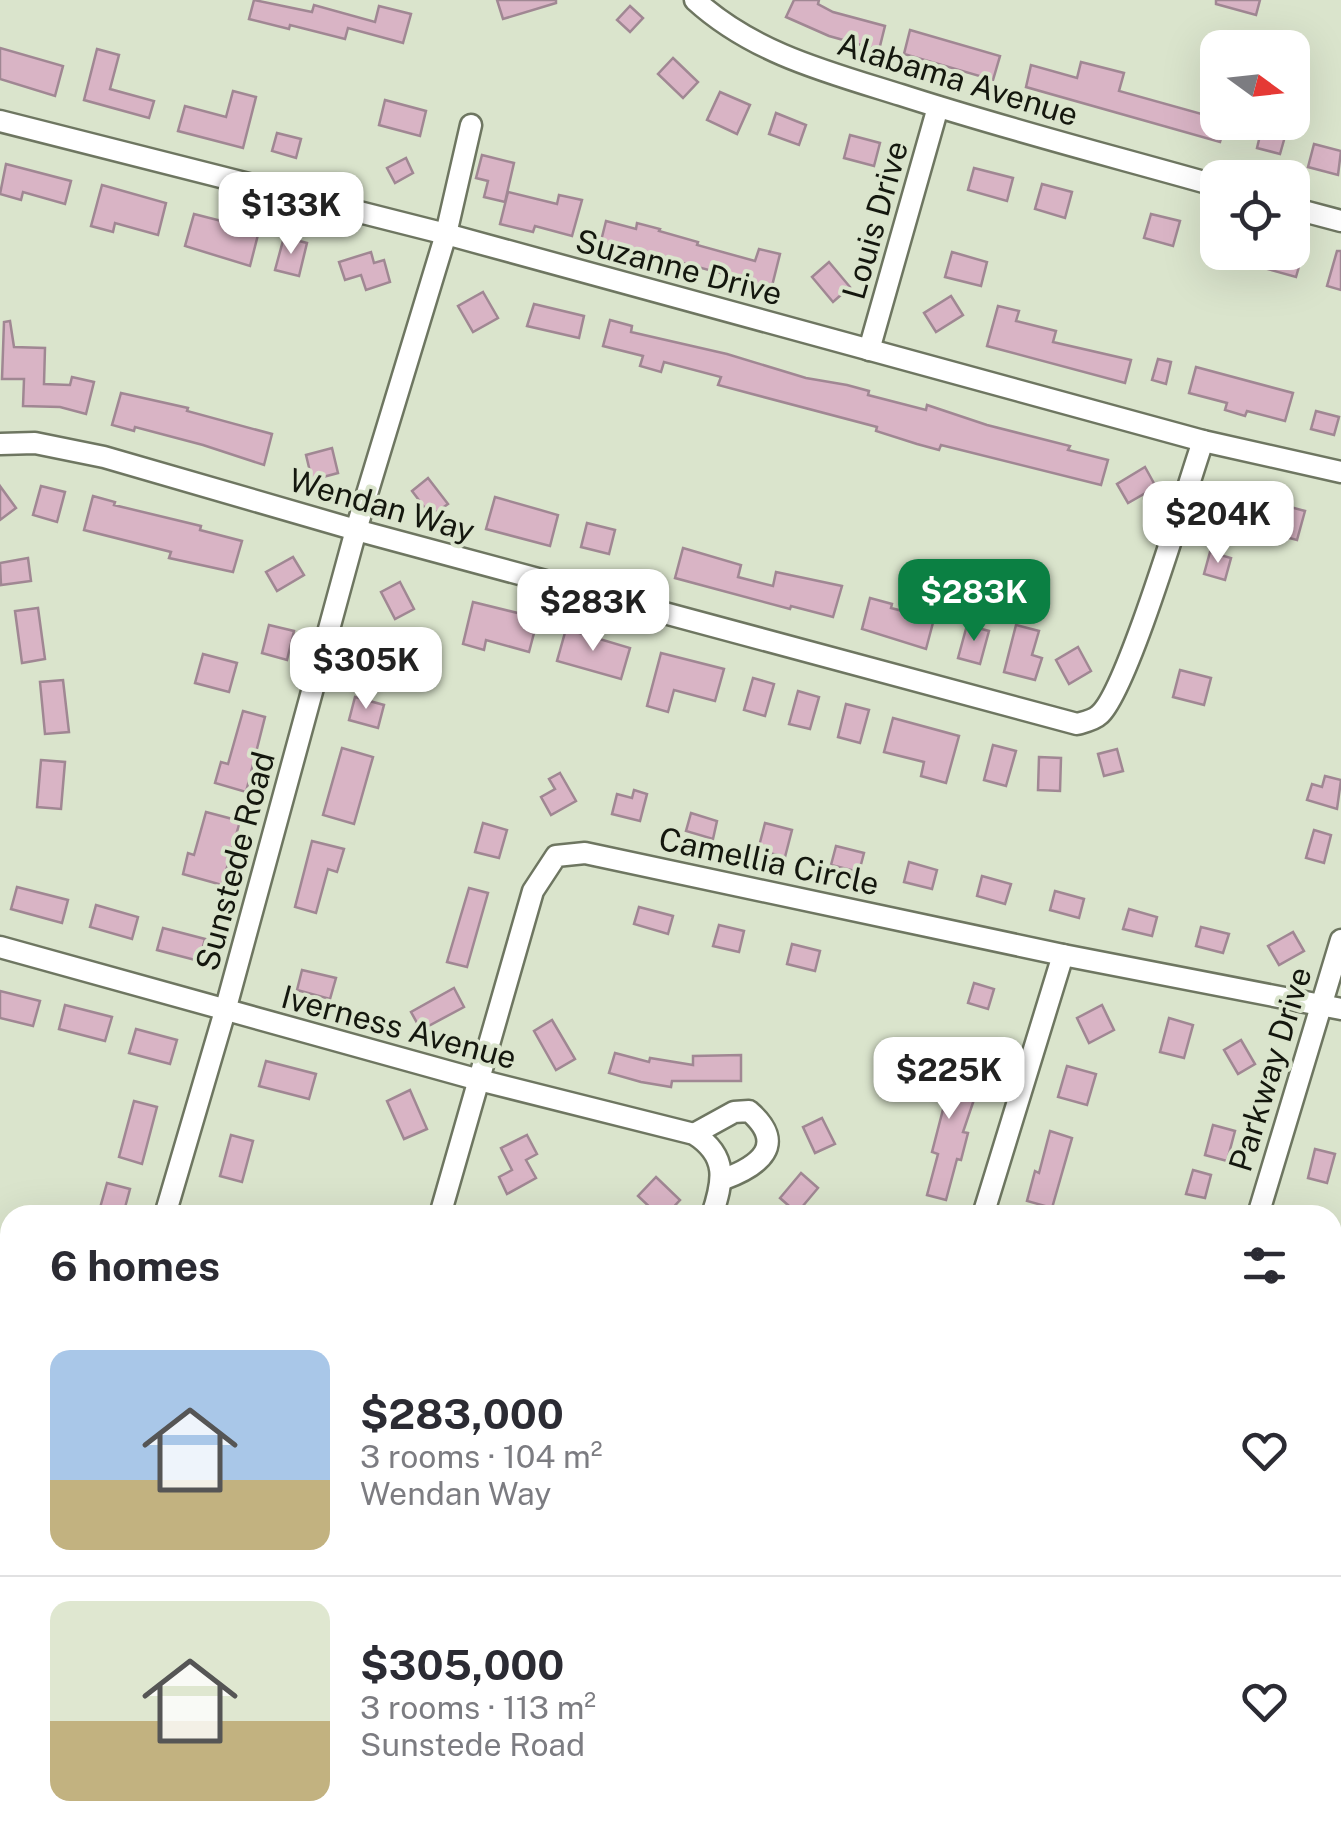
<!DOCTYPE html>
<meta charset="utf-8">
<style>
body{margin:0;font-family:"Public Sans",sans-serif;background:#f2f2f3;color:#2b2b33;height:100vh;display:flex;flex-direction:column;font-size:38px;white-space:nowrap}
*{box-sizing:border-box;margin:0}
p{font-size:32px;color:#7c7c81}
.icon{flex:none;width:55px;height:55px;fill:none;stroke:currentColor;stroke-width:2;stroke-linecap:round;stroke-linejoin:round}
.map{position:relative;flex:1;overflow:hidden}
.panel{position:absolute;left:0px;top:1205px;width:1342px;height:640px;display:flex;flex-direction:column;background:#fff;border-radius:30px 30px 0 0;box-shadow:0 10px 40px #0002}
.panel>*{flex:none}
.needle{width:65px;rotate:105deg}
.buttons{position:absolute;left:1200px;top:30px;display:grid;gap:20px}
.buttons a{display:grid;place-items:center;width:110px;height:110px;border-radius:20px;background:#fff;box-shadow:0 10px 40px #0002;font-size:50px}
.price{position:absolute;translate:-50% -85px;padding:0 22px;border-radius:20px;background:#fff;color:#222;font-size:32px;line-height:65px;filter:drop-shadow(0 2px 5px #0008)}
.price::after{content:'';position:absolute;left:50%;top:60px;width:30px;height:22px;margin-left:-15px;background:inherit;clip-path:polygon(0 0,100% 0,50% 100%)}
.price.on{background:#0b8043;color:#fff}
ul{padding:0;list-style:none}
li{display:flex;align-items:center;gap:30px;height:250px;padding:0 50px}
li+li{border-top:2px solid #e1e1e2}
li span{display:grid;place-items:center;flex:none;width:280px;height:200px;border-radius:20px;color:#555}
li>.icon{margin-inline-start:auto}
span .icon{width:120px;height:120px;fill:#fffc;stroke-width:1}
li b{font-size:42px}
h2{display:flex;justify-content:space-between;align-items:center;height:120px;padding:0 50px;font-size:42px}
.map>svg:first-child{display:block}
.building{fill:#d9b4c5;stroke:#a08793;stroke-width:2.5}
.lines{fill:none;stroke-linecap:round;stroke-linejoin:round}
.minor-casing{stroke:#6e7661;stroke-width:25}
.minor{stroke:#fff;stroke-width:20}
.labels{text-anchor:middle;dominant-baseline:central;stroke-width:8;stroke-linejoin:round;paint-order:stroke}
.street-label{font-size:32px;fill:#14170e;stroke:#dae4cc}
</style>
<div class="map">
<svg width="1341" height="1845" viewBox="0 0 1341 1845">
<rect width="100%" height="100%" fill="#dae4cc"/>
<g class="building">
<polygon points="254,0 312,12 314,5 375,22 379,6 411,14 403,43 348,28 345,39 290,25 289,29 249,19"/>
<polygon points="497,0 556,0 556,3 503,19"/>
<polygon points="794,0 819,0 818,4 833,12 885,26 879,50 829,36 786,17"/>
<polygon points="1216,0 1260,0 1256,15 1216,4"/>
<polygon points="630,6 643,18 630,32 617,20"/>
<polygon points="910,30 1000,56 993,80 904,54"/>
<polygon points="0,48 63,66 55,96 0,79"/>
<polygon points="97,49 119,55 110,89 154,101 149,118 84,100"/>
<polygon points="673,58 698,82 683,98 658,74"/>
<polygon points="1081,62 1124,73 1119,91 1205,115 1213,84 1218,85 1218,122 1226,122 1220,142 1026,87 1031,65 1077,78"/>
<polygon points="233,91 256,97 243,148 178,131 185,106 226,117"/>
<polygon points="720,92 750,105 737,134 707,120"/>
<polygon points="385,100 426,111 420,136 379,125"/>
<polygon points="776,113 806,125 799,145 769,134"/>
<polygon points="1262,127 1286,133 1280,154 1257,148"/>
<polygon points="277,133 301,139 296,158 272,151"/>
<polygon points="850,135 880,143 874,166 844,158"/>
<polygon points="1314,144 1341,151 1338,175 1308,167"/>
<polygon points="482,155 514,163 505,202 484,197 488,181 476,178"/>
<polygon points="406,158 413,173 395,183 387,168"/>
<polygon points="6,164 71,181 65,204 23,192 21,200 0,194"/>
<polygon points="974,168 1013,178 1007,201 968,190"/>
<polygon points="1042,184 1072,192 1065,218 1035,209"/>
<polygon points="102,185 166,203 158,235 115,223 113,232 91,226"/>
<polygon points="508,192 557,204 559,195 582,200 572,236 535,226 533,232 500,224"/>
<polygon points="194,214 237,225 238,221 260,227 250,266 185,246"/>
<polygon points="1151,214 1180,221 1173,246 1144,238"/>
<polygon points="606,221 636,229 637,223 660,229 659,231 698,242 697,245 755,261 759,249 780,254 771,290 749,284 750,281 601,241"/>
<polygon points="284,237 307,243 299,276 275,270"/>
<polygon points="1337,251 1341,251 1341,290 1327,286"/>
<polygon points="371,252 374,263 384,260 390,282 366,290 361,275 345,280 339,262"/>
<polygon points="952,252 987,262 981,286 945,277"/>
<polygon points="1226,252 1289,252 1302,256 1296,277 1225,257"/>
<polygon points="829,262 850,287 833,302 812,277"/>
<polygon points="483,292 498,318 473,332 458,306"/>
<polygon points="951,296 963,315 936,332 924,313"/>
<polygon points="534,304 584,316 579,338 527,326"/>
<polygon points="998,306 1019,311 1016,321 1056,331 1053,342 1131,360 1125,383 987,346"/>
<polygon points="610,320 632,326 631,332 727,354 806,378 847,385 869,391 868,395 926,410 927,405 987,425 1070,446 1068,450 1108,460 1101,485 941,445 939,450 917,444 876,431 877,427 718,385 721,377 664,362 661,372 640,366 643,356 603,346"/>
<polygon points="10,321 14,347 45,348 44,384 70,385 72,377 94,382 86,414 60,407 23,406 24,379 2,379 4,322"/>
<polygon points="1158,359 1171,362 1166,384 1152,380"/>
<polygon points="1196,367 1293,393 1285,421 1247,411 1245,416 1225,410 1227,403 1189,393"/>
<polygon points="121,393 188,408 187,411 272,434 264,465 203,445 135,427 134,431 112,425"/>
<polygon points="1316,411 1339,417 1334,435 1311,429"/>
<polygon points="332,448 338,473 312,480 306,455"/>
<polygon points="1145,467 1156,487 1128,503 1117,484"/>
<polygon points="428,478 448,504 431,516 412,491"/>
<polygon points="0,486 16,508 0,520"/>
<polygon points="41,486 65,492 57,522 33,515"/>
<polygon points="1239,492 1271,504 1272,502 1305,511 1297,540 1258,530 1254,539 1225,527"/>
<polygon points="93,496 115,502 114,505 201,526 200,530 242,541 233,572 169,558 171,552 84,530"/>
<polygon points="495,497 558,515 550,546 486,529"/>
<polygon points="587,523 615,530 609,554 581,547"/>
<polygon points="683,548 741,565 738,577 773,586 776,572 842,586 833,617 791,606 790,609 675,578"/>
<polygon points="1210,552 1231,558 1225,580 1204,574"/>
<polygon points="293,557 304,575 277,591 266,572"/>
<polygon points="28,558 31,581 1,585 0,563"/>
<polygon points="400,582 414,609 395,619 381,592"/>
<polygon points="870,598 892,604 891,608 934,619 926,649 862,629"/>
<polygon points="473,602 538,618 529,652 486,640 484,650 463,644"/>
<polygon points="38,608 45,659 22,663 15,611"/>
<polygon points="269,625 294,631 287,660 262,653"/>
<polygon points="967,625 989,631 980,664 958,658"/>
<polygon points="1016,625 1039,631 1032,655 1042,658 1035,680 1004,672"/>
<polygon points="566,629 630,648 621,679 557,661"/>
<polygon points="1078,647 1091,671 1069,684 1056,660"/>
<polygon points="366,649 396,657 390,681 360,673"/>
<polygon points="661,653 724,669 715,701 674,690 668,712 647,706"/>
<polygon points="203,654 237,663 229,692 195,683"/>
<polygon points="1180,670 1211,678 1204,705 1173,697"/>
<polygon points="753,678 774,684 765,716 744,710"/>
<polygon points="63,680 69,732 45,734 40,682"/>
<polygon points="798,691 819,697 810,729 789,724"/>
<polygon points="355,697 384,705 378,728 349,720"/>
<polygon points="846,704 869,710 860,743 838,737"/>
<polygon points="243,711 265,717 246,792 215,783 221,762 228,764"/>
<polygon points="893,718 959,736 946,783 921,776 924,762 884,752"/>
<polygon points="993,745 1016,751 1006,786 984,780"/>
<polygon points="342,748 373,757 354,824 323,815"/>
<polygon points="1117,749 1123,771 1104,776 1098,754"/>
<polygon points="1039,757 1061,758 1060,791 1038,790"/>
<polygon points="41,760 65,762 61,809 37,807"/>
<polygon points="560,773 576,801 551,815 541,797 555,789 549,779"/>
<polygon points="1325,776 1341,780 1337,809 1307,800 1312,784 1322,787"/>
<polygon points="634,790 647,794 640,821 612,814 617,794 632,798"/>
<polygon points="206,812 240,821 222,885 183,874 188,853 194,855"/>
<polygon points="691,813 717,821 713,839 686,831"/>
<polygon points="483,823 507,830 499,858 475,852"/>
<polygon points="765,823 792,830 785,857 758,850"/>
<polygon points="1314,830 1331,835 1324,863 1306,858"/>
<polygon points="312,841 344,849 337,872 328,869 316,913 295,907"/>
<polygon points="836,846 864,853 859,872 831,865"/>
<polygon points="909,862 937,870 932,889 904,882"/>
<polygon points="982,876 1011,884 1005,904 977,896"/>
<polygon points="17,887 68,900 62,923 11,909"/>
<polygon points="469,888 488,893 467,967 447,962"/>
<polygon points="1055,891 1084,899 1079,918 1050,910"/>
<polygon points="96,905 138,917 132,939 90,927"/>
<polygon points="639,907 673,916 668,934 634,924"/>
<polygon points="1129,909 1157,917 1152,936 1123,929"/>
<polygon points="719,925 744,931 739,952 713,946"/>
<polygon points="1201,927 1229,934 1223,953 1196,946"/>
<polygon points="163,928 205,939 199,961 157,950"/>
<polygon points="1293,932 1304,951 1279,965 1268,946"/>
<polygon points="792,944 820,951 815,971 787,964"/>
<polygon points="302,970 336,978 330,999 297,990"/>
<polygon points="974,983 994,989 988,1009 968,1003"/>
<polygon points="454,988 464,1007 421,1030 411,1012"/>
<polygon points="0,991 40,1001 33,1026 0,1018"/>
<polygon points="65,1005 112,1017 105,1041 59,1029"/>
<polygon points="1102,1005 1114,1030 1089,1043 1077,1018"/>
<polygon points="1169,1018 1193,1025 1184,1058 1160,1052"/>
<polygon points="552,1020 575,1059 556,1070 534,1031"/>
<polygon points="136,1029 177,1040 170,1064 129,1053"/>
<polygon points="1241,1040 1255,1064 1238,1074 1224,1050"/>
<polygon points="615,1053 649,1062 650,1058 693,1065 693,1056 741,1055 741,1081 672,1081 671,1087 641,1082 609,1073"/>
<polygon points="266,1061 316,1074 309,1099 259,1086"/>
<polygon points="918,1066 959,1077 961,1070 982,1076 963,1132 968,1133 961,1160 957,1159 946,1200 927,1195 938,1154 932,1152 947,1094 913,1085"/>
<polygon points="1067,1066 1096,1074 1087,1105 1058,1097"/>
<polygon points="410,1090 427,1129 404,1139 387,1101"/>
<polygon points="134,1101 157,1107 142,1164 119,1157"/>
<polygon points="822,1118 835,1144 815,1153 803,1127"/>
<polygon points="1213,1125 1235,1131 1227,1161 1205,1155"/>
<polygon points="1050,1131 1072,1138 1052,1208 1027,1201 1035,1171 1039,1173"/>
<polygon points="231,1135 253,1141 242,1182 220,1176"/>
<polygon points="527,1135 537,1154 526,1160 536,1178 507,1194 499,1177 512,1170 501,1148"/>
<polygon points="1315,1149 1335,1154 1327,1183 1308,1178"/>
<polygon points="1193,1170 1211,1175 1205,1198 1186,1194"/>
<polygon points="801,1173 818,1188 797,1213 780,1198"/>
<polygon points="656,1177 680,1200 666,1215 658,1215 638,1196"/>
<polygon points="107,1183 130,1189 123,1215 98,1215"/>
</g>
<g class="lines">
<g class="minor-casing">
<g id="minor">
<path d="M695,0C753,53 827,72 901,95C1006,129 1112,156 1218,186"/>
<polyline points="0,121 446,234 1203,441 1341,472"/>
<polyline points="1292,208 1341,221"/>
<polyline points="869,350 938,107"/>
<path d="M0,444L35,443L104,457L356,530L1077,724C1084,722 1094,720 1099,715C1127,693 1187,487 1203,441"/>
<path d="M0,947L479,1080L694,1134C729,1156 723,1182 712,1215"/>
<path d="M694,1134L734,1112L749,1111C788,1145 759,1166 724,1179"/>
<polyline points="165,1215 225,1011 356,530 446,234 471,125"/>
<polyline points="440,1215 533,891 556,856 585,853 1063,955 1341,1009"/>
<polyline points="983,1215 1063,955"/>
<polyline points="1258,1215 1341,940"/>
<polyline points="1332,1301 1341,1304"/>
<polyline points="0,1365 10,1368"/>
<polyline points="0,1643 10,1646"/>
<polyline points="1332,1751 1341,1753"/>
<polyline points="702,1835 740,1845"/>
</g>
</g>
<use href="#minor" class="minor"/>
</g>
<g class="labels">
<g class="street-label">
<text transform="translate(958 79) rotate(17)">Alabama Avenue</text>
<text transform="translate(875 220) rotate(-74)">Louis Drive</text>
<text transform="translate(679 267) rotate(15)">Suzanne Drive</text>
<text transform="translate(382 505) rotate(16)">Wendan Way</text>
<text transform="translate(235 861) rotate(-75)">Sunstede Road</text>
<text transform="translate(769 861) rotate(12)">Camellia Circle</text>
<text transform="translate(399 1027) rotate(15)">Iverness Avenue</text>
<text transform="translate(1270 1069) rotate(-73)">Parkway Drive</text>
</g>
</g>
</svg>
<div class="buttons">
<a><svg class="needle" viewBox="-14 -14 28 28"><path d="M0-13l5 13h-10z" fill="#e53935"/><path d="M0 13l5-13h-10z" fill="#7c7c81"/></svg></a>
<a><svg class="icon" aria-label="locate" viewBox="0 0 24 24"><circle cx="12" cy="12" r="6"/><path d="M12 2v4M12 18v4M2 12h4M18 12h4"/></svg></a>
</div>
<b class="price" style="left:291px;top:257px">$133K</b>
<b class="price" style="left:1218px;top:566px">$204K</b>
<b class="price on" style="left:974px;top:644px">$283K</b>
<b class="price" style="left:593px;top:654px">$283K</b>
<b class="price" style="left:366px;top:712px">$305K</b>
<b class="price" style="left:949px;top:1122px">$225K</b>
<section class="panel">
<h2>6 homes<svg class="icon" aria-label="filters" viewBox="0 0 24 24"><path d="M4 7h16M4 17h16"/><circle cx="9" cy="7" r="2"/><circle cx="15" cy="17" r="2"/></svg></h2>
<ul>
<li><span style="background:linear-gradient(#a9c7e8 65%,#c2b280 0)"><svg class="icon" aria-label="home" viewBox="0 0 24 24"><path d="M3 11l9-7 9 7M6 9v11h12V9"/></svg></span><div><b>$283,000</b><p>3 rooms · 104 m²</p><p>Wendan Way</p></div><svg class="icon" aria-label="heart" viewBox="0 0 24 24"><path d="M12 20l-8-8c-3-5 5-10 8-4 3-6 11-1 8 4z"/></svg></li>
<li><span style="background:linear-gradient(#dfe7d0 60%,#c2b280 0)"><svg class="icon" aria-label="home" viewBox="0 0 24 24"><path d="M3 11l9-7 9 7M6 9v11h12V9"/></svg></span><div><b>$305,000</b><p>3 rooms · 113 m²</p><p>Sunstede Road</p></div><svg class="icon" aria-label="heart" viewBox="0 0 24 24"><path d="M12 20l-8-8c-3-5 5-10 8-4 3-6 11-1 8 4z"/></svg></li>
</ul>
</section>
</div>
